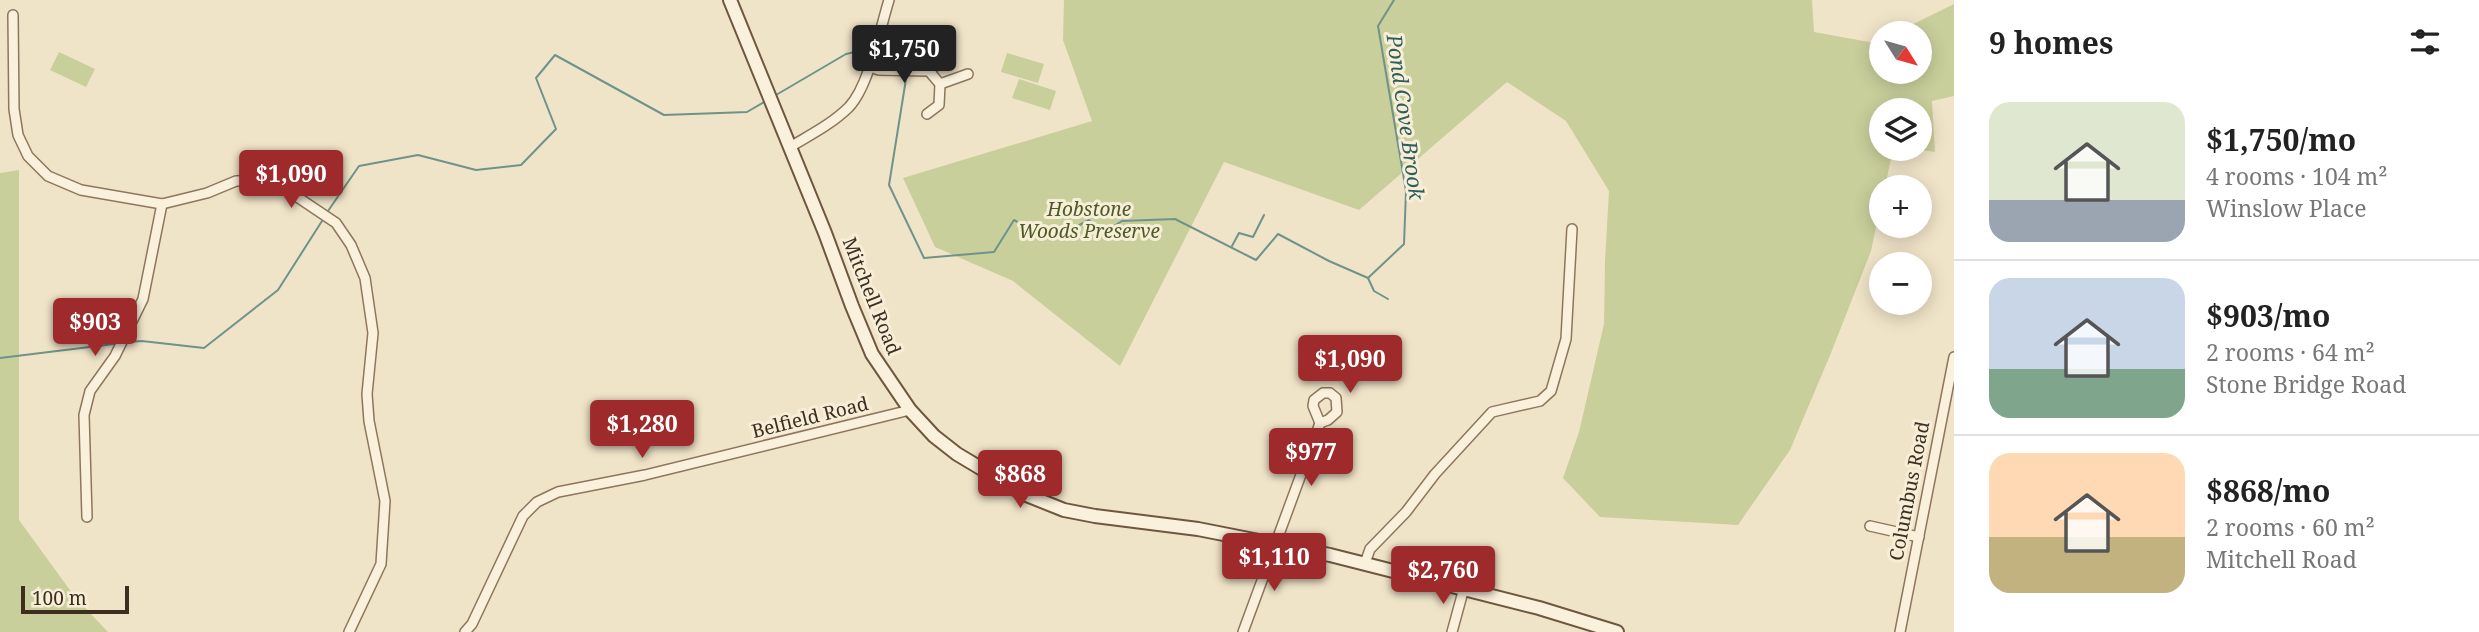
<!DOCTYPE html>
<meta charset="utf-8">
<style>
body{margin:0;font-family:"Noto Serif",serif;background:#f6f6f6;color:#222;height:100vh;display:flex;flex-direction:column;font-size:26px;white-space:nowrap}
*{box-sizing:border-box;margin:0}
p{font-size:23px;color:#767676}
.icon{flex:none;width:38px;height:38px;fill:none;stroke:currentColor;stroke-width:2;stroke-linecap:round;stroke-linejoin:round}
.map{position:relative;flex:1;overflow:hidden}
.drawer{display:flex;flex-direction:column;background:#fff;width:525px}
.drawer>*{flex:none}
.needle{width:46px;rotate:127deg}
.buttons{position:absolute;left:1869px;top:21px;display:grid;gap:14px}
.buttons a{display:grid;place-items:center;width:63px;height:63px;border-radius:50%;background:#fff;box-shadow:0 4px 18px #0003;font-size:35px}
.scale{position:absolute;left:21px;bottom:18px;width:108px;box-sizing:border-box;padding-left:7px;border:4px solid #3d2e20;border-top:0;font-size:19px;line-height:24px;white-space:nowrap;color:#3d2e20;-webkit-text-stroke:5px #f7eed8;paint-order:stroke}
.price{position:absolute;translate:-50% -60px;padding:0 16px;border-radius:7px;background:#9e2a2b;color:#fff;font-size:23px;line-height:46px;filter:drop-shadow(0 2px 4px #0008)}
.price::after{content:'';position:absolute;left:50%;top:42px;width:21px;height:16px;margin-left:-10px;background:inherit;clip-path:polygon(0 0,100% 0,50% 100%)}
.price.active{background:#222;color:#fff}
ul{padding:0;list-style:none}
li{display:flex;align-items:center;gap:21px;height:175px;padding:0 35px}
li+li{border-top:2px solid #e0e0e0}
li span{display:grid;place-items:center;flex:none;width:196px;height:140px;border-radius:21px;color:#555}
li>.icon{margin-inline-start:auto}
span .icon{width:84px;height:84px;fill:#fffc;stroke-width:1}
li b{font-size:30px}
h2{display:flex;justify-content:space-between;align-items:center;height:84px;padding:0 35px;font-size:30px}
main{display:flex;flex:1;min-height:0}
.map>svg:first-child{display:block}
.green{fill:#c9cf9b}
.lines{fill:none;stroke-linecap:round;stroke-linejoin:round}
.stream{stroke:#6f938a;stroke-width:2}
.street-casing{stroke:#8d765c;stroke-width:12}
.secondary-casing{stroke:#6f573f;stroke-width:16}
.street{stroke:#faf1dc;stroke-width:9}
.secondary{stroke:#faf1dc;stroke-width:12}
.labels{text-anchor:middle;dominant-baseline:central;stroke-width:6;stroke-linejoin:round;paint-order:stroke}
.park-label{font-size:19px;font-style:italic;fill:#4d5a26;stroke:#f7eed8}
.street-label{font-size:19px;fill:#3d2e20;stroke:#f7eed8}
.water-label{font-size:21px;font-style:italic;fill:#2f5d5a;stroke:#f7eed8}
</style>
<main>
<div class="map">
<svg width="1954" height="632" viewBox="0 0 1954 632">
<rect width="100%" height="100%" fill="#f0e4c8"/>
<g class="green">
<polygon points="1064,0 1812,0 1814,32 1875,43 1881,40 1881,72 1920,72 1920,33 1895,33 1954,4 1954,96 1932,101 1935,152 1914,149 1920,149 1920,110 1881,110 1881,149 1893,149 1885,187 1881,187 1881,203 1871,251 1831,353 1790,450 1738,525 1600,517 1563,478 1579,432 1604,324 1605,261 1609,191 1566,121 1507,82 1359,210 1224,162 1120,366 1013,281 935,247 903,178 1092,121 1063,40"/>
<polygon points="59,52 95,69 86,87 50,70"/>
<polygon points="1007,53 1044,64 1038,83 1001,72"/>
<polygon points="1019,79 1056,91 1050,110 1012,98"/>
<polygon points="19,170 19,520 75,597 108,632 0,632 0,173"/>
</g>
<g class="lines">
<g class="stream">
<polyline points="881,46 887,45 897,65"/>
<polyline points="904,76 906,79 889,185 924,258 994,252 1014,220 1051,240 1089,220 1101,234 1122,221 1175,219 1256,260 1278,234 1329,261 1368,278 1404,244 1406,191 1378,26 1394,0"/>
<polyline points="776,95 846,54 868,49"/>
<polyline points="328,211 359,166 418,155 476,170 521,165 556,129 536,78 555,55 664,115 747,112 764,102"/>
<polyline points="1232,246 1239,233 1253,237 1264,215"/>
<polyline points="1368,278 1374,291 1388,299"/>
<polyline points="128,342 142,341 204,348 278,290 322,221"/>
<polyline points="0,358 114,344"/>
</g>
<g class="street-casing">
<g id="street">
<polyline points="13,15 14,109 18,135 28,156 48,176 81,190 162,204 207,193 236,181 272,180 336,223 351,245 365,278 373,333 367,394 369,421 385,501 381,564 349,632"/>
<polyline points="929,53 937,65 929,71"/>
<polyline points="870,67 879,70 929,71 940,84 939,105 927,114"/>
<polyline points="940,84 968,74"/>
<path d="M790,147C810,135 832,124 849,107C869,86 880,29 889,0"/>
<polygon points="1323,393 1330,393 1336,398 1337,412 1328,420 1320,423 1313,406 1314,400"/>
<polyline points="87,517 84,415 90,391 115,356 143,299 162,204"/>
<polyline points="1870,526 1919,537"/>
<polyline points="1365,563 1370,549 1406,512 1435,474 1492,412 1540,401 1551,391 1566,339 1572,229"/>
<polyline points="465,632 472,624 523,516 537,502 558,492 645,475 910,410"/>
<polyline points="1243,632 1320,423"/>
<polyline points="1452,632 1464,588"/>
<polyline points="1900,632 1954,357"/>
</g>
</g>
<g class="secondary-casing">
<polyline id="secondary" points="730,0 825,233 852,306 872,354 910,410 934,436 957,454 1024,494 1064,510 1095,516 1198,529 1330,555 1539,608 1617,632"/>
</g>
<use href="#street" class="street"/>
<use href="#secondary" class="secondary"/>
</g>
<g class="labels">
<g class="park-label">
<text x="1089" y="209">Hobstone<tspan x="1089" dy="22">Woods Preserve</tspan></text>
</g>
<g class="street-label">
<text transform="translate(872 296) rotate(68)">Mitchell Road</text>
<text transform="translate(810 417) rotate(-14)">Belfield Road</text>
<text transform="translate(1909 491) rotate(-79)">Columbus Road</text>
</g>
<g class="water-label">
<text transform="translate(1406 117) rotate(82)">Pond Cove Brook</text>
</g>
</g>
</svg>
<div class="buttons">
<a><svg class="needle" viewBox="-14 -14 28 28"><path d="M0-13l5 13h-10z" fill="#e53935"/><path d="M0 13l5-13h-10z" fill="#767676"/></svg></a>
<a><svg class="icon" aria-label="layers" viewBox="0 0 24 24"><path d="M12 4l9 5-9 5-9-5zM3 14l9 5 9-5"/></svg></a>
<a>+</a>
<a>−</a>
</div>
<div class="scale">100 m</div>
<b class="price active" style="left:904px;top:85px">$1,750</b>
<b class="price" style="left:291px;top:210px">$1,090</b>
<b class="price" style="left:95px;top:358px">$903</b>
<b class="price" style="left:1350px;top:395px">$1,090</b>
<b class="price" style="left:642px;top:460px">$1,280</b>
<b class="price" style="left:1311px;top:488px">$977</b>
<b class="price" style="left:1020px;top:510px">$868</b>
<b class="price" style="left:1274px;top:593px">$1,110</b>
<b class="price" style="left:1443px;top:606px">$2,760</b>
</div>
<section class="drawer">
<h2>9 homes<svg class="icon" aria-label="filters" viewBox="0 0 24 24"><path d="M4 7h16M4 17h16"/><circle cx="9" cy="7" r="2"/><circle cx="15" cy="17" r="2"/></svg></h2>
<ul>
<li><span style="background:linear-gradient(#dfe7d0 70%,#9aa5b1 0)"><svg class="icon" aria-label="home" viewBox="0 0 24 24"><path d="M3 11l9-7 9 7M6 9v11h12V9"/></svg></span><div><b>$1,750/mo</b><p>4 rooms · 104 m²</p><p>Winslow Place</p></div></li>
<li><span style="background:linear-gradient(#c9d6e8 65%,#7fa58c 0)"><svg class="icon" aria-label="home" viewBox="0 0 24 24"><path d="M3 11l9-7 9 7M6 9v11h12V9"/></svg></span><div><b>$903/mo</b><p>2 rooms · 64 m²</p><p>Stone Bridge Road</p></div></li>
<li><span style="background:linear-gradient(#ffd9b3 60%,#c2b280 0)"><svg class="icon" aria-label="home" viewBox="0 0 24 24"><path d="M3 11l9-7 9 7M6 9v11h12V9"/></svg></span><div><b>$868/mo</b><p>2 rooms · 60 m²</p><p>Mitchell Road</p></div></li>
</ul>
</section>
</main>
